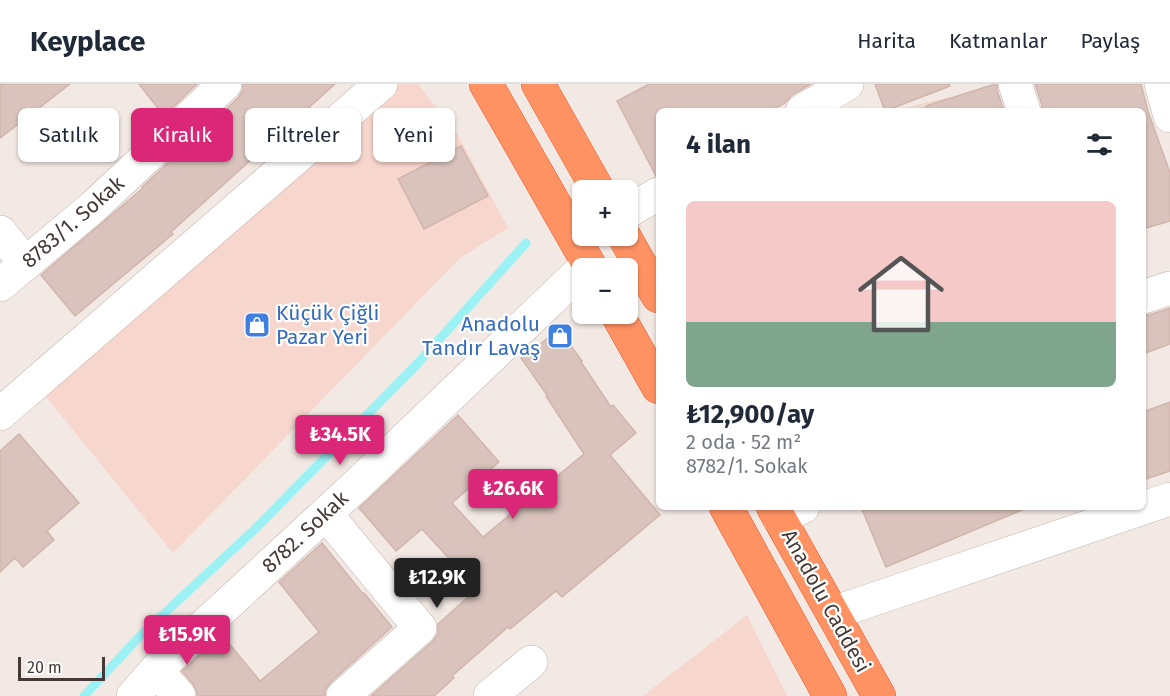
<!DOCTYPE html>
<html lang="tr">
<meta charset="utf-8">
<style>
body{margin:0;font-family:"Fira Sans",sans-serif;background:#f2f2f3;color:#1f2937;height:100vh;display:flex;flex-direction:column;font-size:22px;white-space:nowrap}
*{box-sizing:border-box;margin:0}
p{font-size:20px;color:#747a83}
.icon{flex:none;width:33px;height:33px;fill:none;stroke:currentColor;stroke-width:2;stroke-linecap:round;stroke-linejoin:round}
.map{position:relative;flex:1;overflow:hidden}
.drawer{position:absolute;left:656px;top:24px;width:490px;height:402px;display:flex;flex-direction:column;background:#fff;border-radius:9px;box-shadow:0 2px 4px #0004}
.drawer>*{flex:none}
.banner{position:absolute;left:18px;top:24px;width:548px;height:54px;display:flex;gap:12px}
.tools{position:absolute;left:572px;top:96px;display:grid;gap:12px}
.tools a{display:grid;place-items:center;width:66px;height:66px;border-radius:9px;background:#fff;box-shadow:0 2px 4px #0004;font-size:30px}
.scale{position:absolute;left:18px;bottom:15px;width:87px;box-sizing:border-box;padding-left:6px;border:3px solid #463834;border-top:0;font-size:16px;line-height:21px;white-space:nowrap;color:#463834;-webkit-text-stroke:4px #fff;paint-order:stroke}
.price{position:absolute;translate:-50% -51px;padding:0 14px;border-radius:6px;background:#db2777;color:#fff;font-size:20px;line-height:39px;filter:drop-shadow(0 2px 3px #0008)}
.price::after{content:'';position:absolute;left:50%;top:36px;width:18px;height:14px;margin-left:-9px;background:inherit;clip-path:polygon(0 0,100% 0,50% 100%)}
.price.selected{background:#222;color:#fff}
ul{padding:0;list-style:none}
li{display:grid;align-content:center;gap:12px;height:318px;padding:0 30px}
li+li{border-top:2px solid #e0e1e3}
li span{display:grid;place-items:center;height:186px;border-radius:9px;color:#555}
li>.icon{margin-inline-start:auto}
span .icon{width:108px;height:108px;fill:#fffc;stroke-width:1}
li b{font-size:26px}
h2{display:flex;justify-content:space-between;align-items:center;height:72px;padding:0 30px;font-size:26px}
.pill{padding:0 21px;border-radius:9px;background:#fff;box-shadow:0 2px 4px #0004;font-size:21px;line-height:54px}
.pill.selected{background:#db2777;color:#fff}
header{display:flex;align-items:center;gap:36px;box-sizing:border-box;height:84px;padding:0 30px;background:#fff;border-bottom:2px solid #e0e1e3}
header strong{font-size:28px}
nav{display:flex;gap:33px;margin-inline-start:auto;font-size:21px}
.map>svg:first-child{display:block}
.commercial{fill:#f7d6cd}
.education{fill:#edd8cd}
.lines{fill:none;stroke-linecap:round;stroke-linejoin:round}
.stream{stroke:#9cf1f5;stroke-width:9}
.building{fill:#d9c3bc;stroke:#d1b5ac;stroke-width:1.5}
.minor-casing{stroke:#c2b1a9;stroke-width:34}
.highway-casing{stroke:#e75c2b;stroke-width:34}
.minor{stroke:#fff;stroke-width:33}
.highway{stroke:#ff9263;stroke-width:33}
.labels{text-anchor:middle;dominant-baseline:central;stroke-width:4.5;stroke-linejoin:round;paint-order:stroke}
.street-label{font-size:21px;fill:#463834;stroke:#fff}
.shop-label{font-size:21px;fill:#366cbe;stroke:#fff;text-anchor:start}
</style>
<header>
<strong>Keyplace</strong>
<nav><a>Harita</a><a>Katmanlar</a><a>Paylaş</a></nav>
</header>
<div class="map">
<svg width="1170" height="612" viewBox="0 0 1170 612">
<rect width="100%" height="100%" fill="#f3e9e4"/>
<g class="commercial">
<polygon points="397,0 418,0 458,51 508,144 460,174 173,469 42,308"/>
<polygon points="747,531 787,612 643,612"/>
</g>
<polygon class="education" points="949,13 952,27 892,27"/>
<g class="lines">
<polyline class="stream" points="84,612 141,551 255,445 418,279 526,159"/>
</g>
<g class="building">
<polygon points="0,0 70,0 0,54"/>
<polygon points="139,0 197,0 164,32"/>
<polygon points="243,0 335,0 171,148 173,150 75,232 41,191 143,104 142,103 238,14 243,6"/>
<polygon points="649,0 811,0 792,11 785,19 770,27 658,27 658,91 656,92 617,17"/>
<polygon points="875,0 949,0 950,2 885,27"/>
<polygon points="995,0 997,0 997,6 1004,27 927,27 926,22"/>
<polygon points="1035,0 1141,0 1148,27 1170,89 1170,137 1143,145 1143,27 1042,27 1042,21"/>
<polygon points="461,62 488,112 424,145 398,95"/>
<polygon points="1170,224 1170,260 1143,270 1143,231 1149,231"/>
<polygon points="559,246 582,277 581,278 611,323 613,321 636,349 610,371 660,431 562,513 556,507 510,545 508,543 452,592 454,594 434,612 371,612 432,558 438,550 438,540 477,505 422,445 396,467 359,424 458,331 499,378 452,419 483,453 584,370 546,312 547,311 521,274"/>
<polygon points="1170,318 1170,387 1143,396 1143,328"/>
<polygon points="19,350 79,419 47,447 54,456 23,483 15,474 0,488 0,367"/>
<polygon points="861,423 1029,423 886,483"/>
<polygon points="322,459 363,510 364,509 392,543 331,598 325,606 325,612 197,612 197,608 193,600 182,587 222,551 260,597 319,548 279,498"/>
</g>
<g class="lines">
<g class="minor-casing">
<g id="minor">
<polyline points="1015,0 1024,27"/>
<polyline points="1161,0 1170,32"/>
<polyline points="802,27 847,0"/>
<polyline points="627,128 658,110"/>
<polyline points="0,148 26,180"/>
<polyline points="0,201 93,123 225,0"/>
<polyline points="1143,213 1170,204"/>
<polyline points="0,330 381,0"/>
<polyline points="326,430 420,544 343,612"/>
<polyline points="779,434 803,423"/>
<polyline points="833,529 1170,415"/>
<polyline points="156,586 179,612"/>
<polyline points="133,612 156,586 360,398 582,186"/>
<polyline points="490,612 531,578"/>
</g>
</g>
<g class="highway-casing">
<g id="highway">
<polyline points="486,0 591,184"/>
<polyline points="538,0 598,106"/>
<polyline points="624,152 658,212"/>
<polyline points="617,230 658,303"/>
<polyline points="726,423 830,612"/>
<polyline points="773,423 879,612"/>
</g>
</g>
<use href="#minor" class="minor"/>
<use href="#highway" class="highway"/>
</g>
<defs>
<g id="shop-square" transform="scale(1.35)"><rect x="-9" y="-9" width="18" height="18" rx="4" fill="#3f7fe0" stroke="#fff"/><path d="M-5-2.5h2.3a2.7 3.5 0 0 1 5.4 0H5L5.5 6h-11ZM-1.5-2.5h3a1.5 2.3 0 0 0-3 0Z" fill="#fff"/></g>
</defs>
<g fill-rule="evenodd">
<use href="#shop-square" x="257" y="241"/>
<use href="#shop-square" x="560" y="252"/>
</g>
<g class="labels">
<g class="street-label">
<text transform="translate(73 138) rotate(-41)">8783/1. Sokak</text>
<text transform="translate(305 448) rotate(-43)">8782. Sokak</text>
<text transform="translate(826 517) rotate(61)">Anadolu Caddesi</text>
</g>
<g class="shop-label">
<text x="276" y="229">Küçük Çiğli<tspan x="276" dy="24">Pazar Yeri</tspan></text>
<text x="540" y="240" text-anchor="end">Anadolu<tspan x="540" dy="24">Tandır Lavaş</tspan></text>
</g>
</g>
</svg>
<div class="tools">
<a>+</a>
<a>−</a>
</div>
<div class="scale">20 m</div>
<b class="price" style="left:340px;top:382px">₺34.5K</b>
<b class="price" style="left:513px;top:436px">₺26.6K</b>
<b class="price selected" style="left:437px;top:525px">₺12.9K</b>
<b class="price" style="left:187px;top:582px">₺15.9K</b>
<div class="banner">
<a class="pill">Satılık</a>
<a class="pill selected">Kiralık</a>
<a class="pill">Filtreler</a>
<a class="pill">Yeni</a>
</div>
<section class="drawer">
<h2>4 ilan<svg class="icon" aria-label="filters" viewBox="0 0 24 24"><path d="M4 7h16M4 17h16"/><circle cx="9" cy="7" r="2"/><circle cx="15" cy="17" r="2"/></svg></h2>
<ul>
<li><span style="background:linear-gradient(#f6c9c9 65%,#7fa58c 0)"><svg class="icon" aria-label="home" viewBox="0 0 24 24"><path d="M3 11l9-7 9 7M6 9v11h12V9"/></svg></span><div><b>₺12,900/ay</b><p>2 oda · 52 m²</p><p>8782/1. Sokak</p></div></li>
</ul>
</section>
</div>
